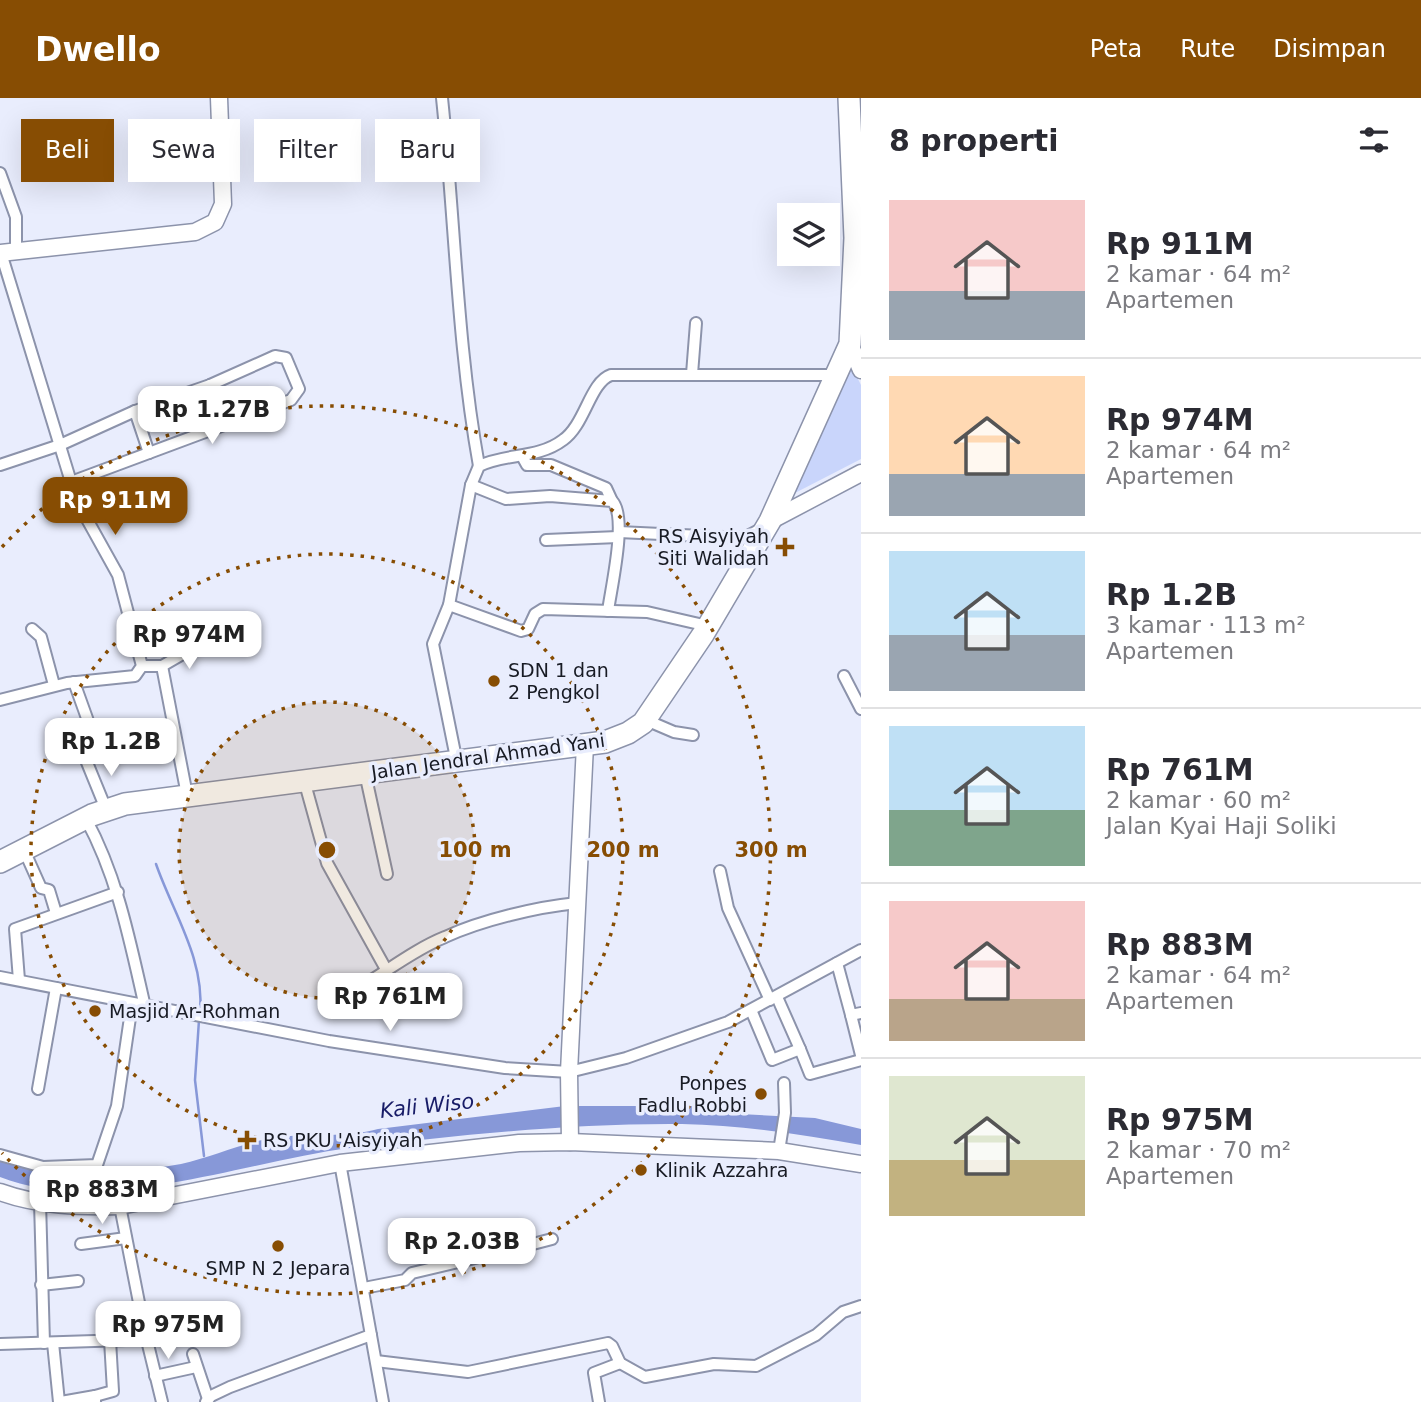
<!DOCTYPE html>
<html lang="id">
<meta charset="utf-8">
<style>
body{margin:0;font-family:"DejaVu Sans",sans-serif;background:#f2f2f3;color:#2b2b33;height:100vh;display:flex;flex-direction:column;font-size:26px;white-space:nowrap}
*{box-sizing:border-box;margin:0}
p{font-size:23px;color:#7c7c81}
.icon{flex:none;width:38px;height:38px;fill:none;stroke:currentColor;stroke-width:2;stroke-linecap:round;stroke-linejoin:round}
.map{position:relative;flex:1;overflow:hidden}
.details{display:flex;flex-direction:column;background:#fff;width:560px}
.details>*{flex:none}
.top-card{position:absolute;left:21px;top:21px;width:665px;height:63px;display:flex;gap:14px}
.tools{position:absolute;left:777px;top:105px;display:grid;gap:14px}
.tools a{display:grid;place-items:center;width:63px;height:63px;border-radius:0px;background:#fff;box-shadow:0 7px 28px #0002;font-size:35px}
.price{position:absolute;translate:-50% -60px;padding:0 16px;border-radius:14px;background:#fff;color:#222;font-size:23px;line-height:46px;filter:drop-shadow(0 2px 4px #0008)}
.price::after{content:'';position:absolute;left:50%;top:42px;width:21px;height:16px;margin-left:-10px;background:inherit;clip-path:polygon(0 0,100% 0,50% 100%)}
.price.selected{background:#874d03;color:#fff}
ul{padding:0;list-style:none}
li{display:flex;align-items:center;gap:21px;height:175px;padding:0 28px}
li+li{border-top:2px solid #e1e1e2}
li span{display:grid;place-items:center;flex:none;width:196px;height:140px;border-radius:0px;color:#555}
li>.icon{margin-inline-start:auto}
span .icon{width:84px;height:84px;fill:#fffc;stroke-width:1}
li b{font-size:30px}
h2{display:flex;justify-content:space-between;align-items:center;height:84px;padding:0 28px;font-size:30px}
.tag{padding:0 24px;border-radius:0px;background:#fff;box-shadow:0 7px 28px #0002;font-size:24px;line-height:63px}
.tag.selected{background:#874d03;color:#fff}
header{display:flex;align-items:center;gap:42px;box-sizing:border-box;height:98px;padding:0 35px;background:#874d03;color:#fff}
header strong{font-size:33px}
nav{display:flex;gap:38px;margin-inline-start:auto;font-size:24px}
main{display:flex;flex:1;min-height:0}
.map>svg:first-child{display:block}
.green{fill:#c9d5fb}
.water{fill:#8798d8}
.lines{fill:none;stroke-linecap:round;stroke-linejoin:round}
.stream{stroke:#8798d8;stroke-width:2.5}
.street-casing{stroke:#8c93ab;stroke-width:14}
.secondary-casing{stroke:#8c93ab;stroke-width:19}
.highway-casing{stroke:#8c93ab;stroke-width:24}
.street{stroke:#fff;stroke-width:10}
.secondary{stroke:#fff;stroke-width:16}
.highway{stroke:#fff;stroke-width:21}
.ring{fill:none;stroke:#874d03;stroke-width:3.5;stroke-dasharray:3.5 7}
.poi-dot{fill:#874d03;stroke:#e9edfd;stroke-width:2.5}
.labels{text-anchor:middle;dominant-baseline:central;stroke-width:7;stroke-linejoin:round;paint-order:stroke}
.poi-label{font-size:19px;fill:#181b24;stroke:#e9edfd;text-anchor:start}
.street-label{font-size:19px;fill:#181b24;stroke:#e9edfd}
.water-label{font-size:21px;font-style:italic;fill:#181c67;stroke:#e9edfd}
.centre{fill:#874d03;stroke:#e9edfd;stroke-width:3.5}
.ring-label{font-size:21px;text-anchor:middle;font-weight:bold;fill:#874d03;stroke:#e9edfd;stroke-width:7;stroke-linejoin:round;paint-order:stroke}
</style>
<header>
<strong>Dwello</strong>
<nav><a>Peta</a><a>Rute</a><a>Disimpan</a></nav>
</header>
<main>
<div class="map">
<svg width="861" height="1304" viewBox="0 0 861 1304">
<rect width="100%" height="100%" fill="#e9edfd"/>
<polygon class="green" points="851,267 861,287 861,361 793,396"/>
<path class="water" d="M565,1008H704L740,1016L815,1020L861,1031V1047C803,1037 742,1027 682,1026C572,1025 460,1037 350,1050C246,1063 101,1119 0,1079V1062C59,1070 121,1078 181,1066C213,1059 244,1044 278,1039C311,1035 346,1040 378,1031Z"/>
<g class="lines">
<g class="stream">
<path d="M156,766C173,815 205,861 200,915"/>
<polyline points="199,922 195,982 204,1058"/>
</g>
<g class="street-casing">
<g id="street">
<path d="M442,0C455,122 457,247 479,368"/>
<polyline points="155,54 221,54"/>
<polyline points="0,75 16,119 16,153"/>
<polyline points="692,276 696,225"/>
<polyline points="210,287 225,327"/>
<polyline points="135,313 149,355"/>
<polyline points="522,358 527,367 551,367 606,390 612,403"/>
<polyline points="0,367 60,347 135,313 210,287 275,258 286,260 299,291 291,302 71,384"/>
<path d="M471,387L506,401L550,398L612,403C628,418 611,490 608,513"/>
<polyline points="619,434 744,440 761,431"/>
<polyline points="546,442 618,439"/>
<polyline points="449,507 521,533 528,531 535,516 543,511 647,514 708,528"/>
<polyline points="32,531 41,539 54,587"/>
<polyline points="142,568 162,568 207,542 231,539"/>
<polyline points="162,568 187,697"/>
<polyline points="844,578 861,611"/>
<polyline points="74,584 88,623"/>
<polyline points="0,602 67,585 135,578 142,568 118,477 78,405 71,384 1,155"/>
<polyline points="646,622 674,634 693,637"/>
<polyline points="86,662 106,711"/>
<path d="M457,665L433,546L449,507L471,387L479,368C506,355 538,361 563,342C585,327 590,284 611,277H836"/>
<polyline points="365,675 387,776"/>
<polyline points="304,682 327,765 387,873"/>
<path d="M86,721C118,780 130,844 145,909"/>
<polyline points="24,752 41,790 49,792 56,815"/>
<polyline points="720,773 728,810 770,902"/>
<polyline points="837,865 851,917 861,915"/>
<polyline points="0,879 329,943 505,970 569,974 626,960 728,924 861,852"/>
<polyline points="19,882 15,831 118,794"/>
<path d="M370,883C394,868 418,850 445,839C482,822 537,809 577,805"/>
<polyline points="751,912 772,962 800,951 777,899"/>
<polyline points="851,917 861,957"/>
<polyline points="800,951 810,976 861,962"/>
<polyline points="38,991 56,890"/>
<polyline points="779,1053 785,1015 784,985"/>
<polyline points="0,1057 43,1069 97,1067 117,1008 132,906"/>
<polyline points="340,1065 383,1304"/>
<polyline points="40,1104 44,1245"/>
<polyline points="81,1146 126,1140"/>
<polyline points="41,1187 78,1183"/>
<polyline points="364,1190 405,1182 412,1175 500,1154 505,1158 526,1153 529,1147 552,1141"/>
<polyline points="143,1227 185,1215"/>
<polyline points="144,1230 162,1304"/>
<polyline points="53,1245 59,1304"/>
<polyline points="0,1246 126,1242 144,1230 120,1108"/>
<polyline points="193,1256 208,1301"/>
<polyline points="376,1263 468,1274 608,1245 612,1248 620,1265 645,1279 714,1266 756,1268 816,1237 843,1214 861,1208"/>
<polyline points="155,1278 196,1269"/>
<polyline points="95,1298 113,1293 110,1242"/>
<polyline points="61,1304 95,1298 95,1303"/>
<polyline points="206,1304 211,1298 230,1289 371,1237"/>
<polyline points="599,1304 594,1275 620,1265"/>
</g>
</g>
<g class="secondary-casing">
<g id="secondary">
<polyline points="0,155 195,134 215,124 223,106 219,0"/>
<polyline points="850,246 861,272"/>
<polyline points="770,423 861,375"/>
<polyline points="570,1044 569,974 585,647"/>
<path d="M0,1094C38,1108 80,1109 120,1108L340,1065L519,1045L570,1044L779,1053L861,1066"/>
</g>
</g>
<g class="highway-casing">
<polyline id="highway" points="0,764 92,717 125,706 605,644 628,635 643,625 704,535 770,423 850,246 855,140 849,0"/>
</g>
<use href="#street" class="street"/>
<use href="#secondary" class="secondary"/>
<use href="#highway" class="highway"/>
</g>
<circle cx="327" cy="752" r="148" fill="#874d03" fill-opacity=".12"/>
<g class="ring">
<circle cx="327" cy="752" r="148"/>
<circle cx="327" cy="752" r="296"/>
<path d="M2 449A444 444 0 1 1 2 1055"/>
</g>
<g class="poi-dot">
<path d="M781.5 438.5h7v7h7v7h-7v7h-7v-7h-7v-7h7z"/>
<circle cx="494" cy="583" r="7"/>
<circle cx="95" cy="913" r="7"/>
<circle cx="761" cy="996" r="7"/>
<path d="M243.5 1031.5h7v7h7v7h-7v7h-7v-7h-7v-7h7z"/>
<circle cx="641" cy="1072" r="7"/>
<circle cx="278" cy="1148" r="7"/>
</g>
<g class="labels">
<g class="poi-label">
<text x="769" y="438" text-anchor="end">RS Aisyiyah<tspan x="769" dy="22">Siti Walidah</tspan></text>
<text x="508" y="572">SDN 1 dan<tspan x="508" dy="22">2 Pengkol</tspan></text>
<text x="109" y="913">Masjid Ar-Rohman</text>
<text x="747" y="985" text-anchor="end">Ponpes<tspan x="747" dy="22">Fadlu Robbi</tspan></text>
<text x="263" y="1042">RS PKU 'Aisyiyah</text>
<text x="655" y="1072">Klinik Azzahra</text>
<text x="278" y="1170" text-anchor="middle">SMP N 2 Jepara</text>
</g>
<g class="street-label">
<text transform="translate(488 658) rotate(-8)">Jalan Jendral Ahmad Yani</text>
</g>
<g class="water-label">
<text transform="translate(427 1008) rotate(-6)">Kali Wiso</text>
</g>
</g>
<circle cx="327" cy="752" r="10" class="centre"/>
<g class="ring-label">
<text x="475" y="759">100 m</text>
<text x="623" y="759">200 m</text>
<text x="771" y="759">300 m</text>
</g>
</svg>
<div class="tools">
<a><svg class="icon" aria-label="layers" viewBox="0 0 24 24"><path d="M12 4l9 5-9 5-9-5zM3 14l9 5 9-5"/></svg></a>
</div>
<b class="price" style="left:212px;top:348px">Rp 1.27B</b>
<b class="price selected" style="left:115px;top:439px">Rp 911M</b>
<b class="price" style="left:189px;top:573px">Rp 974M</b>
<b class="price" style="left:111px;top:680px">Rp 1.2B</b>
<b class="price" style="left:390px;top:935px">Rp 761M</b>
<b class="price" style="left:102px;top:1128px">Rp 883M</b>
<b class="price" style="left:462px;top:1180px">Rp 2.03B</b>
<b class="price" style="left:168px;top:1263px">Rp 975M</b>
<div class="top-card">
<a class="tag selected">Beli</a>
<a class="tag">Sewa</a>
<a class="tag">Filter</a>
<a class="tag">Baru</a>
</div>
</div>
<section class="details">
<h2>8 properti<svg class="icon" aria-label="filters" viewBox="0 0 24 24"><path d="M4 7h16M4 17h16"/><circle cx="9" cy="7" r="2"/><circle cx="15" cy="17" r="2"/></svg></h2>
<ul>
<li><span style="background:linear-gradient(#f6c9c9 65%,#9aa5b1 0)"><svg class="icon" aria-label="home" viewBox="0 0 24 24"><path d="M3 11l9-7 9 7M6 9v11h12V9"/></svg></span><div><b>Rp 911M</b><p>2 kamar · 64 m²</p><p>Apartemen</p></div></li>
<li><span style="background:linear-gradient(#ffd9b3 70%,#9aa5b1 0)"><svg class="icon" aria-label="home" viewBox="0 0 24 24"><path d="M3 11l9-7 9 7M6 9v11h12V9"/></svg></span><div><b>Rp 974M</b><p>2 kamar · 64 m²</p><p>Apartemen</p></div></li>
<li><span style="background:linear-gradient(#bfe0f5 60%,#9aa5b1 0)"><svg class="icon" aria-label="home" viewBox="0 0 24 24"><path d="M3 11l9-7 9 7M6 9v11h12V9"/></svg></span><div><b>Rp 1.2B</b><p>3 kamar · 113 m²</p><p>Apartemen</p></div></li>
<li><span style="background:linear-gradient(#bfe0f5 60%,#7fa58c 0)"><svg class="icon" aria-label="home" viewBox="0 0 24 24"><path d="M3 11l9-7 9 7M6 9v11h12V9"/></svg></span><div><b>Rp 761M</b><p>2 kamar · 60 m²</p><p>Jalan Kyai Haji Soliki</p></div></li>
<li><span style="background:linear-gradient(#f6c9c9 70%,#b9a48a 0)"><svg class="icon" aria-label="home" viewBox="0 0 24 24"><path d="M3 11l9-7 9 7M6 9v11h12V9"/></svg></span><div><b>Rp 883M</b><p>2 kamar · 64 m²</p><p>Apartemen</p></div></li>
<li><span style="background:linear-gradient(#dfe7d0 60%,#c2b280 0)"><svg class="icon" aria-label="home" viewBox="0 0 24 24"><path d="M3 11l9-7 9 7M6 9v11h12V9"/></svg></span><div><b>Rp 975M</b><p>2 kamar · 70 m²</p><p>Apartemen</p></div></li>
</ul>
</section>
</main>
